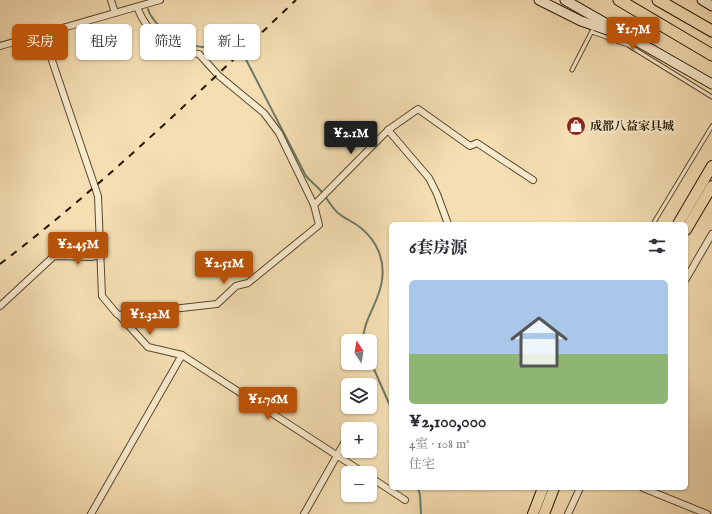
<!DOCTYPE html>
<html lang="zh">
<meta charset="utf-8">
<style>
body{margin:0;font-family:"IM FELL English","Noto Serif SC",serif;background:#f2f2f3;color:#2b2b33;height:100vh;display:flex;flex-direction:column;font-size:15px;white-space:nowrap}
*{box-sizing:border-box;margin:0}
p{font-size:13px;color:#7c7c81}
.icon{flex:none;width:22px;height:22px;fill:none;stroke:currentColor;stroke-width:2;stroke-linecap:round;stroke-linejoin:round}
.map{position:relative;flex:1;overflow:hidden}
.side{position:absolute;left:389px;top:222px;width:299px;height:268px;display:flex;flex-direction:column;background:#fff;border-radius:6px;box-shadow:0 1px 3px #0004}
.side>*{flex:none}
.top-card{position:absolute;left:12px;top:24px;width:317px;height:36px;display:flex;gap:8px}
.needle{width:26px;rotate:348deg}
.buttons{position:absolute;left:341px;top:334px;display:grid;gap:8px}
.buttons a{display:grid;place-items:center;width:36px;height:36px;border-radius:6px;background:#fff;box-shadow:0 1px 3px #0004;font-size:20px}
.price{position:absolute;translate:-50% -34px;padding:0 9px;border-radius:4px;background:#b45309;color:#fff;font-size:13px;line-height:26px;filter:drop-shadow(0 1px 2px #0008)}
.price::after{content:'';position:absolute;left:50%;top:24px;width:12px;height:9px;margin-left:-6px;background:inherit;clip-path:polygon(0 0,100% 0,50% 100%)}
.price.on{background:#222;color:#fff}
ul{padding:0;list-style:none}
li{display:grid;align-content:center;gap:8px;height:212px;padding:0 20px}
li span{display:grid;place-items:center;height:124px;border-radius:6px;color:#555}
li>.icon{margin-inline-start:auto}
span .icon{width:72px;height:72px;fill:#fffc;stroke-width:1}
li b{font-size:17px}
h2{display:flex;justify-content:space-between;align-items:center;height:48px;padding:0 20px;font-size:17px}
.pill{padding:0 14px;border-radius:6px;background:#fff;box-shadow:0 1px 3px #0004;font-size:14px;line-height:36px}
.pill.on{background:#b45309;color:#fff}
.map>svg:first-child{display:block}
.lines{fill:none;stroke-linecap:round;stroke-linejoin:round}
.stream{stroke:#6d7a6a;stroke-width:2}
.lane-casing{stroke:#5a482d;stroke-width:5}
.street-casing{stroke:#5a482d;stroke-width:8}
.secondary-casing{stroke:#271601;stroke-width:11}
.primary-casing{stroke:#271601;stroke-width:12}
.highway-casing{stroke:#271601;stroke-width:13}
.lane{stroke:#f8eacd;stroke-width:3}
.street{stroke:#f8eacd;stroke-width:6}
.secondary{stroke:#f8eacd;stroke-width:9}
.primary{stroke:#f4deb2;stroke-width:10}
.highway{stroke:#f4deb2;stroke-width:11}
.rail{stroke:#271601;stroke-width:2;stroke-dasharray:7 7;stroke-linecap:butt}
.labels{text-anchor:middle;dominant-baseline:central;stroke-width:4;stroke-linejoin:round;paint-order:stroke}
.poi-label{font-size:12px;font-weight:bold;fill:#271601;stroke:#f8eacd;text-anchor:start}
</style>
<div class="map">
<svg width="712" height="514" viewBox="0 0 712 514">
<rect width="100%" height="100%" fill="#f4deb2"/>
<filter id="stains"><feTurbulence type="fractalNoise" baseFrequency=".005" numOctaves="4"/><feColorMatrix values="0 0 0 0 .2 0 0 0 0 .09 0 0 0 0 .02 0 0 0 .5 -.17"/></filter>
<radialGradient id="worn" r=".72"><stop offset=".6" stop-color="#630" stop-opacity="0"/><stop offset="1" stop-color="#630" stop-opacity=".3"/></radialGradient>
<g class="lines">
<g class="stream">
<path d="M148,9C149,12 150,15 152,17C159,30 187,46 202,47C214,47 227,42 239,46L306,176C311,182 316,185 321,191C327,198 331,207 338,213C345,219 354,222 361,228C377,241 385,260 382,280C380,301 363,319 363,341"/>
<polyline points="370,360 391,408"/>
<polyline points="418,488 420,495 421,514"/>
</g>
<g class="lane-casing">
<g id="lane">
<polyline points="592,32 628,45 712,97"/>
<polyline points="572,70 592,31"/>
<polyline points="653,224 712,126"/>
</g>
</g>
<g class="street-casing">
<g id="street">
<polyline points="111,0 115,13"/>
<path d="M43,34L98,196L102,296L117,314L119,315L217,304L236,286L248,283L319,225L314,205L279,133L264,113L218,75L199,54C178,52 155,40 144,21C141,17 139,11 137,7"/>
<polyline points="0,46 160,0"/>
<polyline points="388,130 429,178 437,194 448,224"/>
<polyline points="314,205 388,130 418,109 470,146 477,143 533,180"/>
<polyline points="686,279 712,234"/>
<polyline points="0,306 54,256 91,257 101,255"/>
<polyline points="119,315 148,347 182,355 364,473"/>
<polyline points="370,477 405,500"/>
<polyline points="643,488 707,514"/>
<polyline points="91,514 182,355"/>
<polyline points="304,514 348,436"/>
<polyline points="568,514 580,488"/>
</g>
</g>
<g class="secondary-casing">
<g id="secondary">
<polyline points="539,0 581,21 613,32"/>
<polyline points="565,0 712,84"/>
<polyline points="702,0 712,6"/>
</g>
</g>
<g class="primary-casing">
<g id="primary">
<polyline points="678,224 712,166"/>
<polyline points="686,230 712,186"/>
<polyline points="533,514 543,488"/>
<polyline points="544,514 554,488"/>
</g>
</g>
<g class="highway-casing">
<g id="highway">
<polyline points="619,0 712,55"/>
<polyline points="658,0 712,31"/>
</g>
</g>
<use href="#lane" class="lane"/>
<use href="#street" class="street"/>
<use href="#secondary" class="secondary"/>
<use href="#primary" class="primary"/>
<use href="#highway" class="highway"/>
<path class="rail" d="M0,264C105,184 200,91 296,0"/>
</g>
<defs>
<g id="shop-disc" transform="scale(1)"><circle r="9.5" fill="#8f2418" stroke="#f8eacd"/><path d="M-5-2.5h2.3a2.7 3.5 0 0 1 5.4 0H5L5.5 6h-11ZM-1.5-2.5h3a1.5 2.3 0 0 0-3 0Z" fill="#fff"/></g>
</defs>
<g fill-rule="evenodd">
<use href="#shop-disc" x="576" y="126"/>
</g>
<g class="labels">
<g class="poi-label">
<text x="590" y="126">成都八益家具城</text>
</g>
</g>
<rect width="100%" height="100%" filter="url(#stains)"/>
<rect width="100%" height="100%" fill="url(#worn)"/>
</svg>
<div class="buttons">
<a><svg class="needle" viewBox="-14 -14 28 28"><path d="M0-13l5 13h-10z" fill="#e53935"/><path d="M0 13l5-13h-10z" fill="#7c7c81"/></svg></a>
<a><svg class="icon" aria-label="layers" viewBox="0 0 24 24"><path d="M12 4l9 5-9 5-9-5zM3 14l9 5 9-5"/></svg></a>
<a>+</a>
<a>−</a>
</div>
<b class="price" style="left:633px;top:51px">¥1.7M</b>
<b class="price on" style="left:351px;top:155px">¥2.1M</b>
<b class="price" style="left:78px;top:266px">¥2.45M</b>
<b class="price" style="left:224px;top:285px">¥2.51M</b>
<b class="price" style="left:150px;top:336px">¥1.32M</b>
<b class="price" style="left:268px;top:421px">¥1.76M</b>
<div class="top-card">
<a class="pill on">买房</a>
<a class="pill">租房</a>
<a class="pill">筛选</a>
<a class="pill">新上</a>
</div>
<section class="side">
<h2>6套房源<svg class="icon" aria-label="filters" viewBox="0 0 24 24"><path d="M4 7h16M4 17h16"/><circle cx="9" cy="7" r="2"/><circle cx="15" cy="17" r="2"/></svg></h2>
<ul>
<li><span style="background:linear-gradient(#a9c7e8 60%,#8fb573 0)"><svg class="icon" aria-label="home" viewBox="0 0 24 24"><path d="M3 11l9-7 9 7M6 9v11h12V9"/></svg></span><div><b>¥2,100,000</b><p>4室 · 108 m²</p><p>住宅</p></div></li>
</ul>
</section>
</div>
